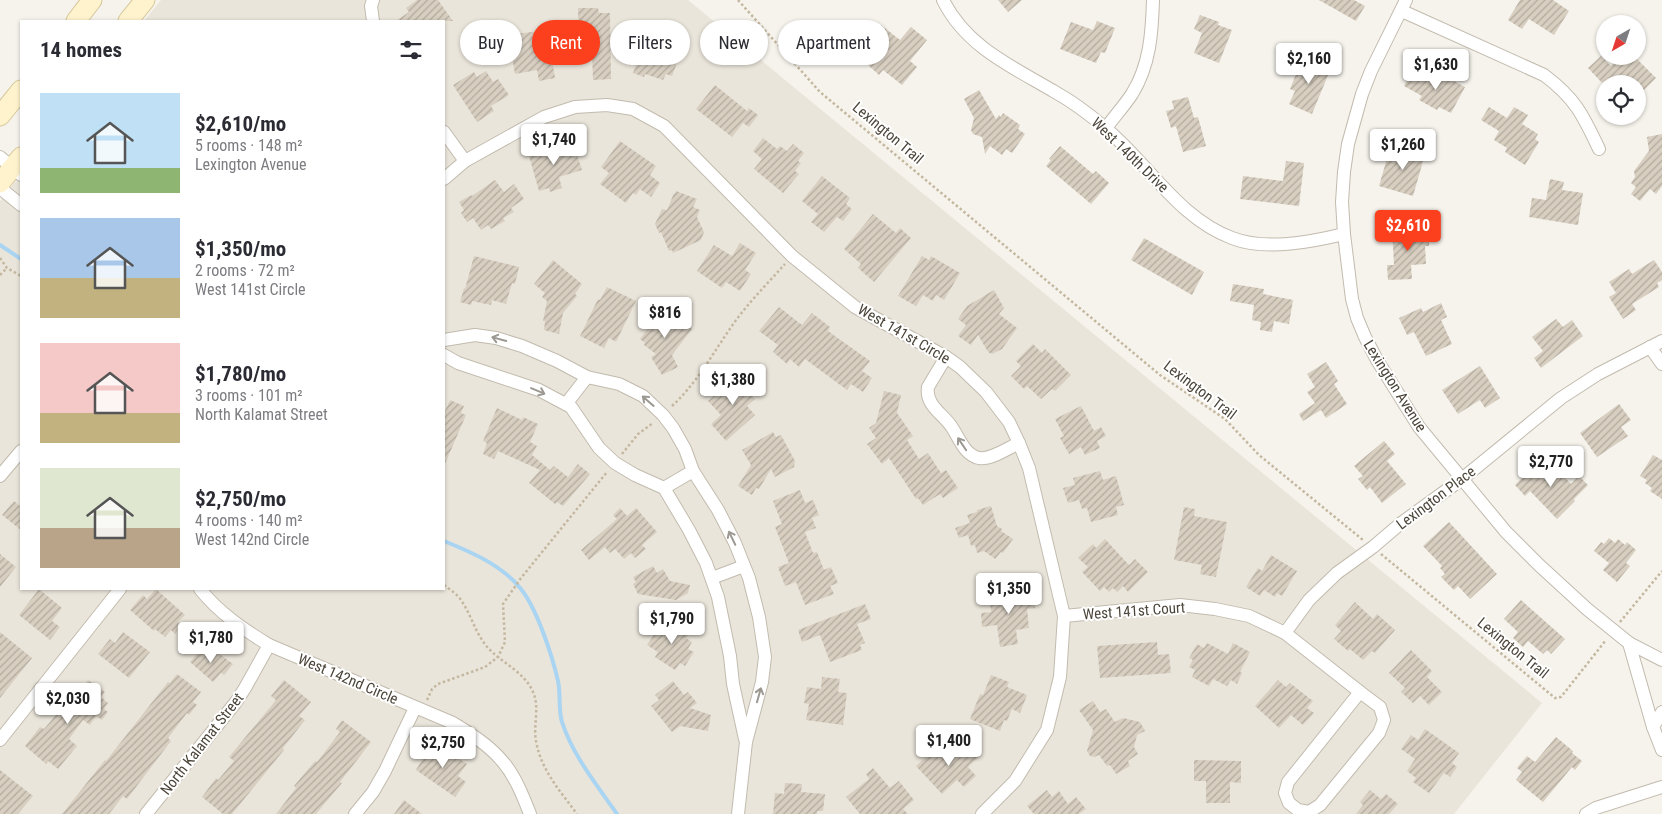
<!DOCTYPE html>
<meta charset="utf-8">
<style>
body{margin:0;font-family:"Roboto Condensed",sans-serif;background:#f7f7f7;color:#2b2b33;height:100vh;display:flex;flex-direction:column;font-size:19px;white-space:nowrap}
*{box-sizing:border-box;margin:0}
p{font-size:16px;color:#7c7c81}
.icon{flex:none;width:28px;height:28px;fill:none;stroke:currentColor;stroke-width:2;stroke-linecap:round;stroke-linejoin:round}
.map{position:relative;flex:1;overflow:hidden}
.side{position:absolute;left:20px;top:20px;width:425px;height:570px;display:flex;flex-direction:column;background:#fff;border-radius:0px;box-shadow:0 1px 4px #0004}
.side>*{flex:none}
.hud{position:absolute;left:460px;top:20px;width:475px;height:45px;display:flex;gap:10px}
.needle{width:32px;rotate:219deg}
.controls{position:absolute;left:1596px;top:15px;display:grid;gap:10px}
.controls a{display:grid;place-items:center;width:50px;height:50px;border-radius:50%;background:#fff;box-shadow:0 1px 4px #0004;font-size:25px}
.price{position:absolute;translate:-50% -42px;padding:0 11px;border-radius:5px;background:#fff;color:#222;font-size:16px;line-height:32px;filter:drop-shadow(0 1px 2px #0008)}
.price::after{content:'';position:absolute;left:50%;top:30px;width:15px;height:11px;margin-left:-8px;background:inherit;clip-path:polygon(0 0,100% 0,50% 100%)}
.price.selected{background:#fc3f1d;color:#fff}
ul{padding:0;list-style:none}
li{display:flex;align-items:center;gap:15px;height:125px;padding:0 20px}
li span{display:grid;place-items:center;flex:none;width:140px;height:100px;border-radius:0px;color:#555}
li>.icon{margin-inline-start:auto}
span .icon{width:60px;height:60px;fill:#fffc;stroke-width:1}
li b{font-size:21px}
h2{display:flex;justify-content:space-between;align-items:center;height:60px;padding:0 20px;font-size:21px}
.pill{padding:0 18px;border-radius:22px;background:#fff;box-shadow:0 1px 4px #0004;font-size:18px;line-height:45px}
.pill.selected{background:#fc3f1d;color:#fff}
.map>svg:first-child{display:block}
.residential{fill:#eae5da}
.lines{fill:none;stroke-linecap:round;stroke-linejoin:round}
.stream{stroke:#a9d4f2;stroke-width:4}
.building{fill:url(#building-hatch)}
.minor-casing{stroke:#c2bbae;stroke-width:14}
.secondary-casing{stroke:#d6c79b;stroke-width:21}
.path{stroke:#c4b79f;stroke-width:2.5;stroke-dasharray:2.5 2.5;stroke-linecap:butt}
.minor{stroke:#fff;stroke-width:12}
.secondary{stroke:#fff3cd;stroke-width:19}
.oneway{stroke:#9c9892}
.labels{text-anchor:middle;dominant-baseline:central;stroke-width:4;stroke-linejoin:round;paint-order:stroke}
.street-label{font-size:15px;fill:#4b4439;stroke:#fff}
</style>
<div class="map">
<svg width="1662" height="814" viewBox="0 0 1662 814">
<defs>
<pattern id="building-hatch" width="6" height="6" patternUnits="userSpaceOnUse" patternTransform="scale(1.25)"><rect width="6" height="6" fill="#d8cfc1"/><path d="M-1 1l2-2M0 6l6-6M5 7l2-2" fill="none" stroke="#b1aa9e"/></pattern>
</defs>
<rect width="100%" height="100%" fill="#f6f3ec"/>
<polygon class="residential" points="161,0 688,0 1542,703 1454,814 0,814 0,201 21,174 21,589 444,589 444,21 144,21"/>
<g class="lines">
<g class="stream">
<polyline points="0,245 21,259"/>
<path d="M444,541C471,552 502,565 521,589C537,609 552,655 558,681C561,694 558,709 562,722C573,756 597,785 617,814"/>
</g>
</g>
<g class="building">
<polygon points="417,0 438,0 453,21 396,21 409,12 406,8"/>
<polygon points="998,0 1022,0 1008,12"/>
<polygon points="1319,0 1354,0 1365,6 1356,21"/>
<polygon points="1520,0 1553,0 1569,11 1554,35 1529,19 1522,29 1508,20"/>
<polygon points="578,8 598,8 599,13 610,13 611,79 593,80 592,53 585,53 579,47"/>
<polygon points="1200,15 1219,22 1218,25 1232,30 1219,63 1194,53 1202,33 1194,29"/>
<polygon points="649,21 673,30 669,41 674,43 671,52 680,55 672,76 666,74 663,80 645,74 644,77 633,73 642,49 640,48"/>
<polygon points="1097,21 1115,28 1105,53 1101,52 1096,63 1060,49 1071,22 1093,30"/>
<polygon points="881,25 900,40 911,27 927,40 910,61 917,67 902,85 883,70 879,75 868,65 875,57 863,47"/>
<polygon points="547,30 550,43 556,41 558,52 551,53 555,78 539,81 537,70 515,74 508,35"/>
<polygon points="1601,56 1611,66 1620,56 1634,56 1656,78 1638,96 1638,84 1620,84 1614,77 1607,84 1605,84 1605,86 1588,68"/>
<polygon points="1303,57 1331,68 1312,114 1289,104 1295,91 1290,89"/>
<polygon points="486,71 493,82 498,79 509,95 491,106 494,111 477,122 453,85 474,72 477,77"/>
<polygon points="1412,71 1429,80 1432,75 1443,81 1445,76 1465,87 1451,113 1439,107 1437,110 1419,100 1422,96 1404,86"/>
<polygon points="715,85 747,111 749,108 758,115 749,127 743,123 732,137 696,109"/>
<polygon points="979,90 996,119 999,115 1001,117 1003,113 1020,125 1018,129 1025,134 1012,153 1006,149 1002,155 990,146 985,154 982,137 973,134 971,130 974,118 964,99"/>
<polygon points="1188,97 1194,118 1198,117 1206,146 1183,152 1176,126 1171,128 1166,111 1174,109 1172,101"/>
<polygon points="1489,107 1507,118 1514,107 1528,115 1522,124 1538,134 1535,139 1539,142 1525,165 1505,152 1507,148 1494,140 1499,131 1481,120"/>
<polygon points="1662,134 1662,186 1656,194 1650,189 1640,201 1631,194 1636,187 1631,183 1635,177 1634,171 1649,151 1647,137"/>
<polygon points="763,138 777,149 780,146 787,151 793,144 804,153 798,161 801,163 795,171 799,174 783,193 754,169 762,159 753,151"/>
<polygon points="564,140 568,155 576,152 582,170 559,177 562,188 550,192 549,188 539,191 529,156 547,150 546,146"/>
<polygon points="620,141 656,166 650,175 660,183 651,197 640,189 636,195 633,193 626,203 600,184 609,173 601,167"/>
<polygon points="1060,146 1093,174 1096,171 1109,183 1091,204 1046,166 1051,160 1049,159"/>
<polygon points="1412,147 1426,151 1413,196 1379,186 1390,148 1410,153"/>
<polygon points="1286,161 1304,163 1299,206 1240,199 1243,176 1283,181"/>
<polygon points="822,176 850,198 846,204 852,209 843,221 837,217 824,232 811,222 818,214 802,201"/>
<polygon points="1550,179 1564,182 1562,190 1583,193 1578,225 1529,217 1532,198 1546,200"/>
<polygon points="495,180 504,192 514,184 524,199 511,208 514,212 503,218 505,221 491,229 488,225 481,230 473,218 467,222 461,213 464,210 459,202 471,195 472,196"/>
<polygon points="676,191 697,199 693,207 700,210 697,217 704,232 701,240 673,253 672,250 669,251 661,232 659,233 655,224 662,209 667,210 674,193 675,194"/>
<polygon points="873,214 896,233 900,228 911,238 874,282 858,268 861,264 844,249"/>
<polygon points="1421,227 1421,230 1429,230 1429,246 1425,246 1426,264 1411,265 1412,279 1388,280 1387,265 1394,265 1392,228"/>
<polygon points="1144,238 1204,272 1192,295 1131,260"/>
<polygon points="740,243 756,253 745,270 751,274 740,291 726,282 722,288 697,271 714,245 732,256"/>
<polygon points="474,256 519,267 515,284 512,283 506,304 492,300 491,305 472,301 471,305 460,302 464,288 465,289"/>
<polygon points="922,256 929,260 931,256 960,273 944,300 936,295 933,301 923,295 916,306 898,296"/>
<polygon points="553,260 582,284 575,294 577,296 563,313 559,334 544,330 545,321 543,321 547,301 542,297 545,293 534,284"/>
<polygon points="1654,260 1662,272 1662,280 1657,283 1659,287 1632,304 1636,310 1623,319 1609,297 1616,293 1609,282 1629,269 1632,274"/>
<polygon points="1233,284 1264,289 1263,294 1293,300 1289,324 1274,321 1272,332 1260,330 1261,322 1252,320 1254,305 1230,301"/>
<polygon points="607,287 636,301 616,342 609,338 604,348 580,336 598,299 600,300"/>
<polygon points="994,290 1004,308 999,314 1017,328 1002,349 992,354 988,352 978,335 971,345 958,336 966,325 958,319 967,306"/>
<polygon points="1441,303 1447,317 1441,320 1452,344 1426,356 1414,332 1407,335 1399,318 1421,308 1423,312"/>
<polygon points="664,307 692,329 672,355 678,367 662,375 651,357 656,354 644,345 645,343 640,339"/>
<polygon points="779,307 802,325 812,313 830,327 828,331 870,361 862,371 872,378 863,392 851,384 847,390 805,359 799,367 790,359 787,364 773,352 778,345 759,331"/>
<polygon points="1556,319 1563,327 1572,320 1583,336 1541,368 1534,358 1543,351 1532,337"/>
<polygon points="1033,344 1042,353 1045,349 1071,375 1055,391 1052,389 1041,399 1027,386 1024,389 1011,376 1021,366 1016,361"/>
<polygon points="1326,362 1338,381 1334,384 1347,404 1326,418 1321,410 1303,421 1299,414 1315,403 1307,392 1315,387 1307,374"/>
<polygon points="1480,366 1500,398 1485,408 1480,400 1458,414 1442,390"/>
<polygon points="740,370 750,381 744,387 755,399 747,406 755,415 726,441 711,424 721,415 708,401 723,388 721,386"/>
<polygon points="884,391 901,395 897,413 913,436 907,440 919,459 928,453 941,473 946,470 958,488 943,498 940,494 923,505 918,498 916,499 889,458 882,464 867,444 876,438 869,428 876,423"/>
<polygon points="450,400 464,406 461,413 466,415 444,466 444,413"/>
<polygon points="1619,404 1631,420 1621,427 1628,436 1597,457 1580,433"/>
<polygon points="1081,406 1094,431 1101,427 1106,436 1097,441 1100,448 1085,455 1081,447 1069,454 1060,438 1064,436 1055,419"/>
<polygon points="497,408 522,420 523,417 538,424 530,442 537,446 532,455 550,470 554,466 568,477 578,464 590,474 563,506 557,502 555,504 529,483 540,470 498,451 494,459 483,454 487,443 483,441"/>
<polygon points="773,432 776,437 781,435 795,461 794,467 775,477 771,469 759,489 756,488 752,495 738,486 751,465 742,450"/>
<polygon points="1384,441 1395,454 1387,461 1406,484 1382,503 1370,487 1367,490 1358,479 1363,476 1354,466"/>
<polygon points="1653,455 1662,460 1662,499 1650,491 1652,488 1645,483 1647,480 1640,476"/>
<polygon points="1548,460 1571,484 1579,476 1588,485 1574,499 1575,501 1557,519 1530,491 1525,496 1515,485 1538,462 1542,466"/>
<polygon points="1100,471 1103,480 1116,476 1124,505 1116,507 1118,515 1091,522 1087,508 1082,509 1079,500 1068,503 1063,488 1075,485 1073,478"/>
<polygon points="800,490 805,503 813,500 819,515 812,518 816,528 805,532 813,553 817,552 824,570 831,567 838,583 830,586 834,594 805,605 796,582 785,586 778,567 789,563 775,527 782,524 773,501"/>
<polygon points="14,501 21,507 21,530 2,515"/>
<polygon points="991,506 997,526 1002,529 1001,531 1013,539 1003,553 1001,552 995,559 984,551 977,553 975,545 971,546 968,535 959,538 955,528 970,523 967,515 977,512 977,510"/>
<polygon points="1184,507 1195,509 1194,516 1227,522 1216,577 1200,574 1202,565 1174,560"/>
<polygon points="620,508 627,516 636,508 657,532 642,545 646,549 635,558 631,553 624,559 615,549 610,553 605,547 589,560 581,550 617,519 613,515"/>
<polygon points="1449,522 1497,574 1470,599 1458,586 1454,590 1441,577 1445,574 1440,568 1442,566 1423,546"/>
<polygon points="1609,538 1615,543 1618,539 1625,545 1627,542 1636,550 1626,563 1630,566 1617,582 1603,570 1609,563 1594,551 1601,542 1604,544"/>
<polygon points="1105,539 1129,565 1135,559 1148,572 1128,592 1123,586 1117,592 1113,588 1109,592 1104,587 1100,591 1082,572 1088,567 1078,558 1093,544 1096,548"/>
<polygon points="0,554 16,567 0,587"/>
<polygon points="1271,555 1297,571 1282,596 1277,593 1275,597 1264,590 1260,596 1246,587 1258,568 1262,571"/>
<polygon points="653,566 657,573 663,569 670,581 690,585 688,593 676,600 638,594 633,584 636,582 633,577"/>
<polygon points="39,589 62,608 52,621 60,627 50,640 19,615"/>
<polygon points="156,589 185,615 178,622 182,626 175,634 171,630 165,637 155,629 154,631 130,610 143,595 147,599"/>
<polygon points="1026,590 1027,597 1034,596 1035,608 1027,609 1029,628 1016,630 1018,644 1000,647 997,625 982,627 981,613 991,612 989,594"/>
<polygon points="1521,600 1565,639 1551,654 1547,650 1543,654 1528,641 1523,647 1513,638 1518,632 1504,619"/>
<polygon points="1355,602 1373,619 1377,614 1395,630 1375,653 1372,651 1363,660 1350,649 1348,651 1334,639 1341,631 1335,625"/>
<polygon points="865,604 871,619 857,624 865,643 860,645 862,650 830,662 820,635 802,642 798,630"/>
<polygon points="677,620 692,630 686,638 692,642 688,649 694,652 685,666 680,663 675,670 655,657 658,652 647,645 661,624 671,630"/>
<polygon points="0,632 32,658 0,698"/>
<polygon points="123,632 150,652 129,678 98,654 110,639 115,643"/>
<polygon points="1157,642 1158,655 1169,654 1171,673 1100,678 1097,646"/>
<polygon points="1207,643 1228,654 1233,643 1250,652 1240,672 1242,673 1237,684 1231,680 1227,686 1213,679 1209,686 1192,677 1195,670 1189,667 1193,660 1189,658 1197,644 1204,648"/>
<polygon points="203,647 214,656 217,652 233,664 224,675 221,673 213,682 190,662"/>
<polygon points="1411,650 1432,671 1427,677 1442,692 1429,705 1420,696 1413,703 1401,692 1405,688 1389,673"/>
<polygon points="177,674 201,692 193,702 197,705 189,715 187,713 168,738 171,741 127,799 123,796 109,814 62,814 105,760 106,761 168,682 170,683"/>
<polygon points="991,675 1009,682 1007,687 1027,695 1020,713 1012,709 1007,721 1004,720 1000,731 970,719 980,694 983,695"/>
<polygon points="822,677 840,679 838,692 847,693 843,725 806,720 809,704 804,703 807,687 821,689"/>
<polygon points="88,680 105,692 101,697 108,703 104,709 108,712 102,720 96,716 90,725 83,720 69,739 77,746 58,769 48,761 46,764 25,746 40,727 44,729 60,710 59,709 71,694 75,697"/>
<polygon points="284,680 311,702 299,716 305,720 283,748 284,750 232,814 223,814 202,797 216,778 218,780 234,761 229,757 276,700 271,696"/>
<polygon points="1278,680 1286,687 1290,683 1313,701 1307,708 1314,713 1303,725 1291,715 1279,728 1255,706"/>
<polygon points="673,681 684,695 688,692 697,703 690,708 711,715 708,731 680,726 672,732 651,706 659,700 655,695"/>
<polygon points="1093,701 1100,712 1106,709 1115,722 1123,718 1140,722 1145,731 1137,735 1134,747 1138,754 1128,761 1130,766 1116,774 1110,765 1107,766 1099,755 1094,757 1090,756 1087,751 1093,730 1079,710"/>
<polygon points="342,720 371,742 340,782 342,783 316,814 276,814 296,788 294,786 315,761 317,762 340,732 336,729"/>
<polygon points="1425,729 1459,753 1452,763 1457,767 1450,777 1444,773 1429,793 1413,782 1416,778 1407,771 1415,759 1401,749 1411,735 1418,740"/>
<polygon points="1556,737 1573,751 1572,753 1582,761 1575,770 1572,767 1543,802 1516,780 1522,772 1517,768 1527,756 1535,762"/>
<polygon points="433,741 467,764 458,776 466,782 455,797 416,770"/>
<polygon points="965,741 979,757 968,767 976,776 964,787 957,780 942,794 916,766 930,753 934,757 944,748 950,755"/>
<polygon points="1194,760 1241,761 1241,783 1230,782 1230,803 1206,803 1206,781 1194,781"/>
<polygon points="873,768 890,788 899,781 914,800 903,809 908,814 860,814 846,797 869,779 866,774"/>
<polygon points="0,770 33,796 18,814 0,814"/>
<polygon points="785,783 802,784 801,792 825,794 823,811 817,811 817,814 773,814 775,793 784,794"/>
<polygon points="1047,790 1052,797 1059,791 1068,804 1076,797 1086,809 1079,814 1034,814 1027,806"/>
<polygon points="1370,790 1381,799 1386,794 1398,804 1389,814 1356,814 1363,805 1360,802"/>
<polygon points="404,800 422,814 394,814"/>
</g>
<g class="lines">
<g class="minor-casing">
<g id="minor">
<path d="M943,0C966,47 1013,67 1055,92C1073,102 1089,114 1104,127C1148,163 1178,218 1232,238C1265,251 1311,242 1344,234"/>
<polyline points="1406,0 1371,71 1362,94 1348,144 1344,172 1342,202 1344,234 1352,299 1357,318 1365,337 1377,360 1419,427 1506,532 1539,565 1587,609 1629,643 1653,727 1662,750"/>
<path d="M1402,11L1544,75C1575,98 1583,115 1599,149"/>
<polyline points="373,21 371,6 373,0"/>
<path d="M1106,128C1114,117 1124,106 1132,94C1150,65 1152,33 1153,0"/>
<polyline points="444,132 465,161"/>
<polyline points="0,157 21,175"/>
<polyline points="444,179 465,161 544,117 575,107 607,105 633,109 664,126 792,256 855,307 946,357 960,367 986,392 1009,422 1019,443 1029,468 1064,616 1060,677 1047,730 1015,781 982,814"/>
<polyline points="0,188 21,205"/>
<polyline points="444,340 475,335 496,338 522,346 557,361 587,377 619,384 643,396 663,415 673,428 685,449 693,471 718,510 735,543 749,578 759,617 765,657 762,682 746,742 738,814"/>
<polyline points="1650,347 1662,364"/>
<polyline points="444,355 458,363 539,390 571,407 599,448 615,463 635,475 664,488 689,530 706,563 718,597 730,656 733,684 745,739"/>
<path d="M946,357L928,387C925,405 943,414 951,426C959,437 964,455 979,458C991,460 1008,448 1019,443"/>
<polyline points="566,404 587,377"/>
<polyline points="0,476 21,451"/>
<polyline points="664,488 693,471"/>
<polyline points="712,578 744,566"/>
<path d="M200,589C219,613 243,629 269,645L453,723C471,734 489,745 503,762C515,776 523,796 530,814"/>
<polyline points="1064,616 1180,605 1215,609 1249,616 1285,633 1360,692"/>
<polyline points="1285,633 1309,600 1337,573 1373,547 1400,524 1462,479 1561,398 1598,374 1662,341"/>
<polyline points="1629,643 1662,660"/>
<polygon points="1360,692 1380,707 1384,720 1379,733 1320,805 1309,812 1298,810 1289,803 1285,793 1288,782"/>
<polyline points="1653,727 1662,712"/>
<polyline points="0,740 120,589"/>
<polyline points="146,814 236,702 245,688 269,645"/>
<polyline points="355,814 373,792 385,771 415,708"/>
<polyline points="1586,814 1596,808 1662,787"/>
</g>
</g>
<g class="secondary-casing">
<g id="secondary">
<polyline points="76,21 92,0"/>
<polyline points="128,21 145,0"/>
<polyline points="0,116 21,90"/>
<polyline points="0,183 21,157"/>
</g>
</g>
<g class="path">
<polyline points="738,0 820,92 1160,375 1225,419 1259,455 1363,540"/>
<polyline points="0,258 7,268 21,276"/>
<polyline points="0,275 7,268"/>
<path d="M672,406C698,382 714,351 734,323C749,302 768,283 785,264"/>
<polyline points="622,454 638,434 653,423"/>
<polyline points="1381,554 1555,698 1561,697 1606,640"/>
<path d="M444,585C450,590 457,594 461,600C472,616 476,636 490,650C504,664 525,673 533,692C540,707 533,725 536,741C541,770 560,791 577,814"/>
<polyline points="1620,622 1662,571"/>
<polyline points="427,700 432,689 438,684 485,667 498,657 505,642 503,604 521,578 607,472"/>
</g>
<use href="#minor" class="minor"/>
<use href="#secondary" class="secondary"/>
</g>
<defs><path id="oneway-shaft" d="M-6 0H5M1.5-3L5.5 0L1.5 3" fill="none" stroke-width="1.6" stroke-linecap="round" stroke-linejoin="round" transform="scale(1.25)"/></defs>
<g class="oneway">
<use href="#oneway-shaft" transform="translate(499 339) rotate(-165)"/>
<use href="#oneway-shaft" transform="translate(538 391) rotate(23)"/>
<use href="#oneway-shaft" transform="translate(648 401) rotate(-139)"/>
<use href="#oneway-shaft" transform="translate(962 444) rotate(-124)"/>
<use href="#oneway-shaft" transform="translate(732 538) rotate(-116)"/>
<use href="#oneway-shaft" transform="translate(759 695) rotate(-74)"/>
</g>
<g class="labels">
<g class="street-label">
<text transform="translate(888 133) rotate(40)">Lexington Trail</text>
<text transform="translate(1130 155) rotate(44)">West 140th Drive</text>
<text transform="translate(904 334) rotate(30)">West 141st Circle</text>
<text transform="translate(1395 386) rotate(58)">Lexington Avenue</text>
<text transform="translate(1200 390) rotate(37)">Lexington Trail</text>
<text transform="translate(1436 498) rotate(-37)">Lexington Place</text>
<text transform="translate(1134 611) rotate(-4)">West 141st Court</text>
<text transform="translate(1513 648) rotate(39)">Lexington Trail</text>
<text transform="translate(348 679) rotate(23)">West 142nd Circle</text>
<text transform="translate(202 744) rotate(-52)">North Kalamat Street</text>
</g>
</g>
</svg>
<div class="controls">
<a><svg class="needle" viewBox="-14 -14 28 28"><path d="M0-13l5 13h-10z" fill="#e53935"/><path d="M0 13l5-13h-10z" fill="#7c7c81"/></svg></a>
<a><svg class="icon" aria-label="locate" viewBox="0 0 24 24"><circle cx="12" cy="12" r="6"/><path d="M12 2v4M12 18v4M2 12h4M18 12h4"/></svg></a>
</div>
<b class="price" style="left:1309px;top:85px">$2,160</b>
<b class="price" style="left:1436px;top:91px">$1,630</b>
<b class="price" style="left:554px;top:166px">$1,740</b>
<b class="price" style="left:1403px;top:171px">$1,260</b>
<b class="price selected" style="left:1408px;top:252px">$2,610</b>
<b class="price" style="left:665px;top:339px">$816</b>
<b class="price" style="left:733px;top:406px">$1,380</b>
<b class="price" style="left:1551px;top:488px">$2,770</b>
<b class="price" style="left:1009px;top:615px">$1,350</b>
<b class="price" style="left:672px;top:645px">$1,790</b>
<b class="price" style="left:211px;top:664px">$1,780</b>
<b class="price" style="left:68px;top:725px">$2,030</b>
<b class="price" style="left:949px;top:767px">$1,400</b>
<b class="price" style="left:443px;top:769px">$2,750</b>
<div class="hud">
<a class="pill">Buy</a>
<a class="pill selected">Rent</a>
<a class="pill">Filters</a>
<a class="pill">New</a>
<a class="pill">Apartment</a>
</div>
<section class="side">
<h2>14 homes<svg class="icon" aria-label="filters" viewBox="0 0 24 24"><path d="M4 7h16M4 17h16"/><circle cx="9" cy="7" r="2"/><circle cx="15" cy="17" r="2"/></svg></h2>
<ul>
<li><span style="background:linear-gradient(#bfe0f5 75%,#8fb573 0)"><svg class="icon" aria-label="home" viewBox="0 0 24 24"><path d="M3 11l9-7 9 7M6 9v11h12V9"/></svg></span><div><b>$2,610/mo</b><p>5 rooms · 148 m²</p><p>Lexington Avenue</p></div></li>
<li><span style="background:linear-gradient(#a9c7e8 60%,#c2b280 0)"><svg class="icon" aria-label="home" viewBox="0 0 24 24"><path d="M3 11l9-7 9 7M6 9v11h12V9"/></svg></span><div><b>$1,350/mo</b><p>2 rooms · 72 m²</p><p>West 141st Circle</p></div></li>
<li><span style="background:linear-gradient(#f6c9c9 70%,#c2b280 0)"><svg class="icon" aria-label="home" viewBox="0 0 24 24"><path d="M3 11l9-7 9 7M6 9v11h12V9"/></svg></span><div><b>$1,780/mo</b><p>3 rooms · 101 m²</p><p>North Kalamat Street</p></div></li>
<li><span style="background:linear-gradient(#dfe7d0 60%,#b9a48a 0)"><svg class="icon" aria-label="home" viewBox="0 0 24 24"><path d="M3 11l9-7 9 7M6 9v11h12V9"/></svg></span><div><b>$2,750/mo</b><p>4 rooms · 140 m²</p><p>West 142nd Circle</p></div></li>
</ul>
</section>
</div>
